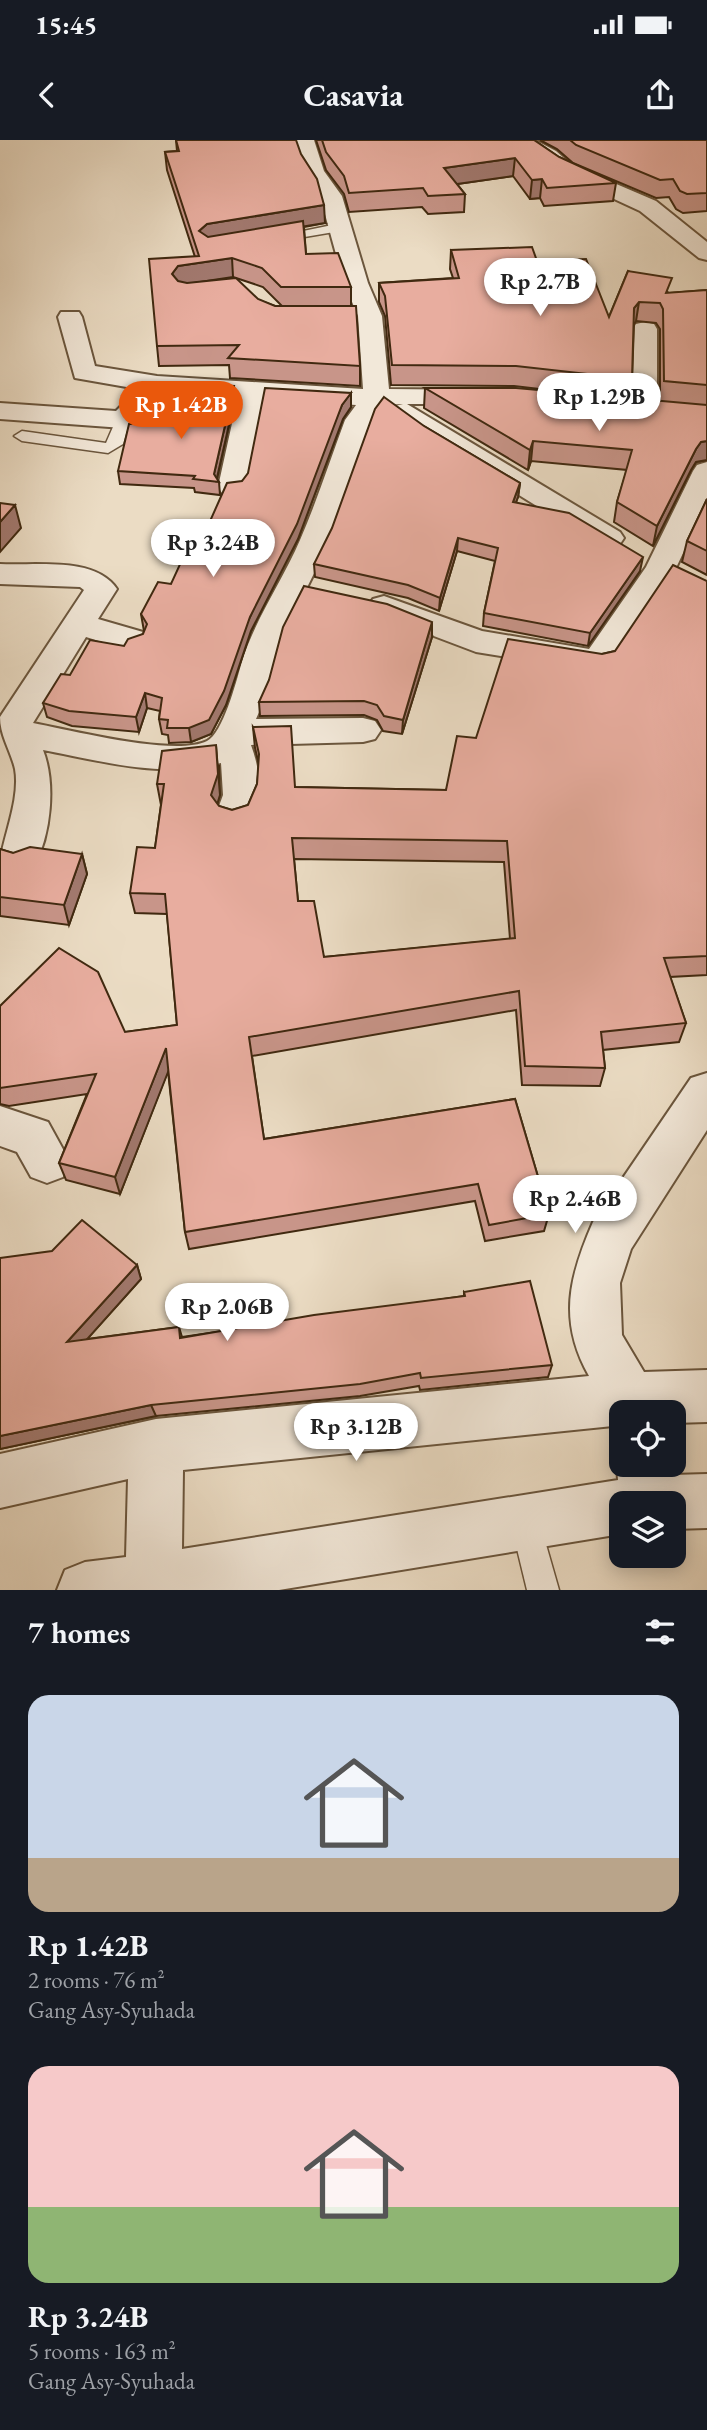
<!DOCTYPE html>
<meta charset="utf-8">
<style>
body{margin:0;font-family:"EB Garamond",serif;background:#20242c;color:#f1f3f6;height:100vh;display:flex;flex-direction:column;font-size:26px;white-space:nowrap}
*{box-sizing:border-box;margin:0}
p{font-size:23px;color:#9ea1a6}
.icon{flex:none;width:38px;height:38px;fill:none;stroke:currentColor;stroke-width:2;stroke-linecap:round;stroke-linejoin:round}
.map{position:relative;height:1450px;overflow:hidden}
.panel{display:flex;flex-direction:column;background:#171b24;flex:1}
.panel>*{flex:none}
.buttons{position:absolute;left:609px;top:1260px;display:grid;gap:14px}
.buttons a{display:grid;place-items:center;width:77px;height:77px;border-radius:14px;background:#171b24;box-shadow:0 4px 18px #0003;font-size:35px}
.price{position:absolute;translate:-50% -60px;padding:0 16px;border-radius:24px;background:#fff;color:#222;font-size:23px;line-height:46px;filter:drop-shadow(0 2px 4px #0008)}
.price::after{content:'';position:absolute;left:50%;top:42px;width:21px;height:16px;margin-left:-10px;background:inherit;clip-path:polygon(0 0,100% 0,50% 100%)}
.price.active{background:#ea580c;color:#fff}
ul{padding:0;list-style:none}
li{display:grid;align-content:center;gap:14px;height:371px;padding:0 28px}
li span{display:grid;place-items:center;height:217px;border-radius:21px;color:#555}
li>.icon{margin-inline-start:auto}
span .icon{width:126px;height:126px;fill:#fffc;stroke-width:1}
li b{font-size:30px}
h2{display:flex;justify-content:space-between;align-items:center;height:84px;padding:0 28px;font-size:30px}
.status{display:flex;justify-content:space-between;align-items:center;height:49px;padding:0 35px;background:#171b24;direction:ltr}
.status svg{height:19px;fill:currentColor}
header{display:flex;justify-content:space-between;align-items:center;height:91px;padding:0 28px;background:#171b24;font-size:32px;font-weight:700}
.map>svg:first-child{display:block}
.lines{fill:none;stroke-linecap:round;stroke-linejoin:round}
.service-casing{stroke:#6b563d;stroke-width:3}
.minor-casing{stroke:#6b563d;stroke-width:4}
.service{fill:#f2e8d9;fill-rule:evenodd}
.minor{fill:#f2e8d9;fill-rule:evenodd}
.wall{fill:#c89589;stroke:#402910;stroke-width:2;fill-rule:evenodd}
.shaded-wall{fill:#a2796f;stroke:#402910;stroke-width:2}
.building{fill:#e8ad9f;stroke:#402910;stroke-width:2;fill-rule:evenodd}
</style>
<div class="status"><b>15:45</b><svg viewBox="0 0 49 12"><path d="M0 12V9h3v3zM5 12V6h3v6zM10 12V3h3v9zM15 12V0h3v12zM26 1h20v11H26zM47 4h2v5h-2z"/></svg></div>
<header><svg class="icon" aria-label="back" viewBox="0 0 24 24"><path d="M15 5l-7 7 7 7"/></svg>Casavia<svg class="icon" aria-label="share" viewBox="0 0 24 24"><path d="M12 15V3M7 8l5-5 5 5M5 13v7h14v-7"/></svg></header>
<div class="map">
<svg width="707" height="1450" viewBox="0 0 707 1450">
<rect width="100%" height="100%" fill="#ebdcc4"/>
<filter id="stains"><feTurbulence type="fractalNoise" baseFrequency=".00286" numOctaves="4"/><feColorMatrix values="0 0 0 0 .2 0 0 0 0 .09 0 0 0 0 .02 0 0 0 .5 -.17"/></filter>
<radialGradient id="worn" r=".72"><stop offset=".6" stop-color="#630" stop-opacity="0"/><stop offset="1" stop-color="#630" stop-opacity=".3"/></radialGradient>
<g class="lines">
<g class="service-casing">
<g id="service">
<polygon points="342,83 346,84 346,90 275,102 269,98"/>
<polygon points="123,276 130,280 123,304 108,313 22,301 14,296 22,291 106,303 116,280"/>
<polygon points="526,1369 537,1373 559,1450 527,1450 511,1384 515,1373"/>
</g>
</g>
<g class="minor-casing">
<g id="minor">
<path d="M294,0H314L324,31L342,56L368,143L382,176L389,249L487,250L491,256L487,262L478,264H407L620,392L624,398L620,404L609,407L598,404L395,278L391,272L395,266L403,264L384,265L372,281L330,401L281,500L267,554L256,579L363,578L375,581L381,590L375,599L363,602L251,605C261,633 263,657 248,684L235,688L222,684L216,674L223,655L221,623C162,639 102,621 43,610C56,643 51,695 34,726L20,731L6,726L1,716C6,690 20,656 15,629C11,611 0,596 0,577L84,450L80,447L0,444V424C36,426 95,416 117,449L98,479L143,492L147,500L143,508L131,511L86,497L33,583C71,590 175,617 207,601C223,593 236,542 241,525C254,480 282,442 300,400C317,361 330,320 345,280L356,265L264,259L246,347L242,353L232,356L222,353L218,347L238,256L164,252L133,286L123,288L0,279V263L116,271L138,249L75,238L58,177L61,172H79L82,177L95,226L157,236L363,249L358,176L344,143L320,56L304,31Z"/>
<polygon points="510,0 535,0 556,11 572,25 656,61 707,102 707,120 699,118 640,71 558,33"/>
<polygon points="645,182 654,184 657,189 657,271 654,277 634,277 631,271 633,189 636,184"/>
<polygon points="707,322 707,362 676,428 610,529 598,532 476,512 373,473 368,466 373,459 384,456 482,491 589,509 646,427 693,331 697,325"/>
<path d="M707,933V990L631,1109L620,1143L622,1195L644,1232L707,1230V1282L674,1283V1272H621V1293L613,1286L183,1330L182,1409L618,1340L617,1325L621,1315V1325H671L672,1335L707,1334V1388L674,1389V1363H621V1394L279,1450H57L65,1430L85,1422L126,1417L128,1339L0,1368V1314L156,1279L589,1236C558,1181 569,1137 593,1082L691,938Z"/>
<polygon points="0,966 48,982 70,1022 63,1037 47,1043 31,1037 17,1012 0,1006"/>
</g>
</g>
<use href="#service" class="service"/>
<use href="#minor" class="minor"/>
</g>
<g class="wall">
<path d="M176,0L325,83L304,87L306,114L351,147V166L360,226V246L230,238L229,225L159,226L157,206L195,117L167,30L165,12L177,11ZM233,137L263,147L282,166H275L206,141Z"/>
<polygon points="316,0 534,0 559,17 616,43 613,61 544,66 540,58 530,59 513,36 457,44 465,54 464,72 428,74 422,67 349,72 344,54 326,30"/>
<polygon points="540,0 707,0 707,71 683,73 676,69 669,57 656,58 573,23 557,9"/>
<path d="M451,110L537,121L609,177L628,131L669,153L707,150V320L696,322L691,330L653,406L614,382L617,362L627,330L531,321L528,330L424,268L425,248L565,252L514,246L391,245L385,176L379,162V143L453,138L450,129ZM636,181L656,183L660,189V261L629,258L632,239L634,184Z"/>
<polygon points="351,253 351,267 343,279 298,399 251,491 226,565 211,594 191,602 169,603 168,595 162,594 159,579 160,571 147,568 139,592 72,586 47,577 43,563 70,535 124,506 143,494 144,491 141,474 171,444 242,341"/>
<polygon points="235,258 217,339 219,342 220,355 195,352 194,348 120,344 118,331"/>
<polygon points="424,286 520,343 518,357 516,362 640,431 588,506 483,486 484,473 495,421 457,411 439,471 408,458 315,437 314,424"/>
<polygon points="707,359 707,435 682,422 687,401"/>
<path d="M707,441V835L670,837L686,883L679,902L603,910L605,928L600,946L522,945L516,870L252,916L264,999L515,959L549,1074L544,1091L485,1101L475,1061L189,1109L185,1092L168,931L120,1054L66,1040L59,1023L87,954L9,966L0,964V866L125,892L177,885L167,774L135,773L130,753L155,708L161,665L157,644L219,626L220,655L217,664L219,666L232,670L248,665L257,644L259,625L255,608L253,587L295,647L446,650L476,598L602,514L615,511ZM294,719L504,722L510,799L324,817L298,761Z"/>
<polygon points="432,497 402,594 383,591 377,580 364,575 260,576 259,562"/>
<polygon points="0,709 13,713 82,714 87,734 69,785 0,776"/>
<polygon points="137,1125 141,1139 87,1199 179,1187 182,1197 464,1156 464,1152 552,1225 548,1237 420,1250 419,1246 360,1256 156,1276 0,1309"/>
</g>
<g class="shaded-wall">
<polygon points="515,18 513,36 443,46 444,28"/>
<polygon points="542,39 540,58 530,59 532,40"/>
<polygon points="324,65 325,83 209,102 199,91 207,84"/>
<polygon points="232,118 233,137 180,145 172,134 178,126"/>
<polygon points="639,162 636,181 631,188 634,168"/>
<polygon points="234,246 235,258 216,342 214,334"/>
<polygon points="351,253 351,267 343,279 298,399 251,491 226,565 211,594 191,602 189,588 250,477 342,265"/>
<polygon points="533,301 531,321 528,330 530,310"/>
<polygon points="707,301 707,320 696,322 691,330 653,406 657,386 696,309 701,302"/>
<polygon points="520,343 518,357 511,375 513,362"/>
<polygon points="15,365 21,388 0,412 0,382"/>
<polygon points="458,398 457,411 439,471 440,458"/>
<polygon points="643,417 640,431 588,506 590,493"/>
<polygon points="432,482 432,497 402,594 403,580"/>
<polygon points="145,553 147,568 139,592 136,577"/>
<polygon points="216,605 220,655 214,675 211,655"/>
<polygon points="82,714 87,734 69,785 64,765"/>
<polygon points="166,908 170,927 120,1054 115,1037"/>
<polygon points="137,1125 141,1139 73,1215 67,1202"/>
<polygon points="151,1265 156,1276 0,1309 0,1296"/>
</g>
<g class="building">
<polygon points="176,0 296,0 301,14 317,39 324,65 207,84 199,91 208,97 303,81 306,114 338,113 351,147 281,147 262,128 232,118 178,126 172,134 178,141 187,143 236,138 258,159 275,166 356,166 360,226 228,218 239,205 157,206 149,119 199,116 165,12 179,11"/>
<polygon points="322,0 534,0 559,17 616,43 547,48 542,39 532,40 515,18 444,28 465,54 428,56 423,48 349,53 344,36 326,12"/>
<polygon points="570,0 707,0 707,53 687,54 680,51 673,39 660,40 576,5"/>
<polygon points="532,107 537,121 586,119 609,177 628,131 672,138 666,153 707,150 707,245 664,241 663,169 660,163 639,162 634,168 632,239 516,226 392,225 385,156 379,143 459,138 451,110"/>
<polygon points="213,245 234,246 214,334 219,342 193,339 195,336 118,331 129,284 181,284"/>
<polygon points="265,248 351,253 342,265 297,384 250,477 224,551 209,580 189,588 167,588 168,580 159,579 162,558 145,553 136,577 69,571 43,563 61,534 70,535 90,500 124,506 128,499 143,494 147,484 141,474 158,442 171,444 193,396 203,397 227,343 242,341 248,333"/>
<polygon points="425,248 516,248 707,265 707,301 701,302 696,309 657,386 617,362 632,310 533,301 530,310"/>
<polygon points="384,257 424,286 520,343 513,362 569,373 643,417 590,493 484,473 498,408 458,398 440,458 408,445 314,424 332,388 375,269"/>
<polygon points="707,359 707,411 687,401"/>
<polygon points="0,363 15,365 0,382"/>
<path d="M673,425L707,441V816L664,818L686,883L601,892L605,928L525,926L519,851L249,897L264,999L515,959L549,1074L489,1085L478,1044L185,1092L166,908L115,1037L59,1023L96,934L0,948V866L59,808L98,832L125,892L177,885L165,754L130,753L137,707L155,708L164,644H157L162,611L216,605L218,634L211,655L219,666L232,670L248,665L257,644L259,614L253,587L291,586L295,647L446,650L457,596L476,598L508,499L602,514L615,511ZM292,698L507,701L515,798L324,817L314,761H298Z"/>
<polygon points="304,446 387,464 432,482 403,580 384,576 377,565 364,561 259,562 269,540 283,487"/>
<polygon points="30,707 82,714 64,765 0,757 0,709 13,713"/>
<polygon points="82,1080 137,1125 67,1202 179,1187 180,1198 314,1175 465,1156 464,1152 530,1141 552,1225 421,1238 420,1233 360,1244 151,1265 0,1296 0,1118 52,1111"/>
</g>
<rect width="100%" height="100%" filter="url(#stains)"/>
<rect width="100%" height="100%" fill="url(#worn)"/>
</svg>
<div class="buttons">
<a><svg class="icon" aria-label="locate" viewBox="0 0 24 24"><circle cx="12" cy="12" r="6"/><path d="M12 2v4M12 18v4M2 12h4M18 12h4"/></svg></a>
<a><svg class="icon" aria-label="layers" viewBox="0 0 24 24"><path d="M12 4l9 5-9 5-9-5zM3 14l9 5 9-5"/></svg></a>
</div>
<b class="price" style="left:540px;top:178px">Rp 2.7B</b>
<b class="price" style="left:599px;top:293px">Rp 1.29B</b>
<b class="price active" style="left:181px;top:301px">Rp 1.42B</b>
<b class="price" style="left:213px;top:439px">Rp 3.24B</b>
<b class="price" style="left:575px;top:1095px">Rp 2.46B</b>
<b class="price" style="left:227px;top:1203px">Rp 2.06B</b>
<b class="price" style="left:356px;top:1323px">Rp 3.12B</b>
</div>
<section class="panel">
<h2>7 homes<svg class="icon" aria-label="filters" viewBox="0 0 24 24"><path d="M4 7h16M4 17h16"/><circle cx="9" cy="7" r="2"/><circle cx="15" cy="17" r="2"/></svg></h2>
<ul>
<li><span style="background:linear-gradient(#c9d6e8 75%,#b9a48a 0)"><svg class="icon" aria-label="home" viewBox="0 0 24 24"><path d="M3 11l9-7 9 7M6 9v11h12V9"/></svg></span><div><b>Rp 1.42B</b><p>2 rooms · 76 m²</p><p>Gang Asy-Syuhada</p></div></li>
<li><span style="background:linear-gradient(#f6c9c9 65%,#8fb573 0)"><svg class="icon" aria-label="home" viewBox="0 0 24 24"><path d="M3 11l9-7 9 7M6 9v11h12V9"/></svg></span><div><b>Rp 3.24B</b><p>5 rooms · 163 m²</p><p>Gang Asy-Syuhada</p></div></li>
</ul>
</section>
